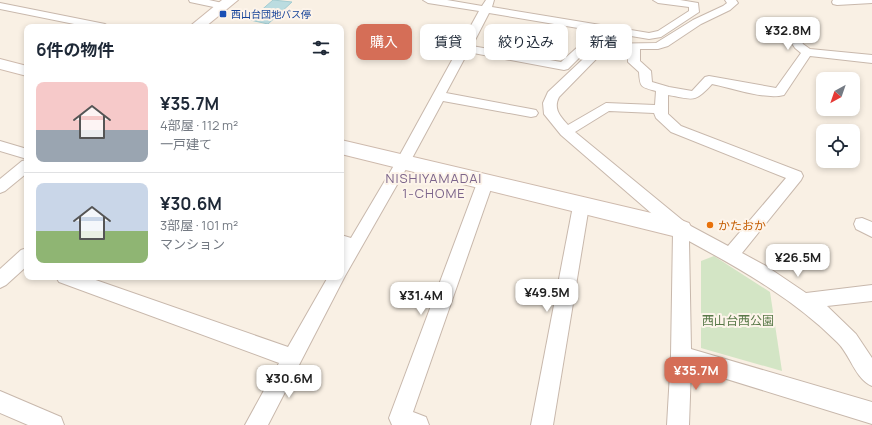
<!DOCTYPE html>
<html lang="ja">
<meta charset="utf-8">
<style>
body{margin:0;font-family:Manrope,"Noto Sans JP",sans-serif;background:#f2f2f3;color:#1f2937;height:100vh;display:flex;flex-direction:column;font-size:15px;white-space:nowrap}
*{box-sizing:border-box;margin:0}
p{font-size:13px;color:#747a83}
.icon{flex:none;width:22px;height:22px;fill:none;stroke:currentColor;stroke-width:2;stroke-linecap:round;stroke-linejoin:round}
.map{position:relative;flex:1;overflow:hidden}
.drawer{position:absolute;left:24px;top:24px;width:320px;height:256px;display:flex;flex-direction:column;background:#fff;border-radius:8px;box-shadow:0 2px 6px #0003}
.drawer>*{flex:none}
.guide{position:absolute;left:356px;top:24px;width:380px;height:36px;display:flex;gap:8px}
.needle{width:26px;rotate:220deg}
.buttons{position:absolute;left:816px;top:72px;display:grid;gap:8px}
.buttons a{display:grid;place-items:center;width:44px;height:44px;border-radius:8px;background:#fff;box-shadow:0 2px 6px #0003;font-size:20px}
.price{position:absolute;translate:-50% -34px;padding:0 9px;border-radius:8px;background:#fff;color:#222;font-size:13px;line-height:26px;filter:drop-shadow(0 1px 2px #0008)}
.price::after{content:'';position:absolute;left:50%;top:24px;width:12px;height:9px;margin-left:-6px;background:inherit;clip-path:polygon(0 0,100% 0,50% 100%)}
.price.active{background:#d56e57;color:#fff}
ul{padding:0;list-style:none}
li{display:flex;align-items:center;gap:12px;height:100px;padding:0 12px}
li+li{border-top:1px solid #e0e1e3}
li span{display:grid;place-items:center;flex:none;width:112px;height:80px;border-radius:8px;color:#555}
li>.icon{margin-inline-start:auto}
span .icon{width:48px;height:48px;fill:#fffc;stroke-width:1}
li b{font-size:17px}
h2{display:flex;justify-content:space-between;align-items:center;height:48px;padding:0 12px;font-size:17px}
.chip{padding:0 14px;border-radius:8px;background:#fff;box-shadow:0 2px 6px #0003;font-size:14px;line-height:36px}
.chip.active{background:#d56e57;color:#fff}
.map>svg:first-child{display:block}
.green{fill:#d3e5c5}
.water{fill:#bbdce0;stroke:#a3ccd1}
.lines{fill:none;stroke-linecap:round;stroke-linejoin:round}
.street-casing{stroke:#c8b8ac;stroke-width:2}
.secondary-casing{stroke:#cebaad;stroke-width:2}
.street{fill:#fff;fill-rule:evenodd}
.secondary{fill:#fff;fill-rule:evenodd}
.transit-dot{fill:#1a4fb4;stroke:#fdf4ea;stroke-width:1.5}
.food-dot{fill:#e8710a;stroke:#fdf4ea;stroke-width:1.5}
.labels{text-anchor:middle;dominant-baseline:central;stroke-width:4;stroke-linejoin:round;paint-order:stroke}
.far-transit-label{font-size:10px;fill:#164399;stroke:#fdf4ea;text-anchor:start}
.food-label{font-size:12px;fill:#c56008;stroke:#fdf4ea;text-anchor:start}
.park-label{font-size:12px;fill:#597949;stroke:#fdf4ea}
.neighbourhood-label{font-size:13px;letter-spacing:1px;fill:#7c658b;stroke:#fdf4ea}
</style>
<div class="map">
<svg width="872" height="425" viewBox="0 0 872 425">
<rect width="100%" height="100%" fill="#f9f0e4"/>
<polygon class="green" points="714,256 770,292 782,371 701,348 701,261"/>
<polygon class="water" points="273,0 292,2 268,24 250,20"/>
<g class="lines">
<g class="street-casing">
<g id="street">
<polygon points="189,0 209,0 227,4 228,6 223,9 190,2"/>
<path d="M423,0H447L482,6L486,0H494L492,7L649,33L658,31L689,11V7L658,3L653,0H680L698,3L699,12L661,37L649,39L595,30L590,47L568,69L564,70L468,52L446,93L531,109L536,110L538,113L536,116L531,117L443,101L410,162L345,276L268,425H245L279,363L59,282L56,277H87L288,347L328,277H341V254L344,250L341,249V235L351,238L396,162L479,11L428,3ZM489,13L584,29L581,44L561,62L472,46Z"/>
<path d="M725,0H736L738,3L730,10L701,24L668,46L658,49H640V61L651,71L652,82L669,87L692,91L705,77L709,76L776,88L801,53L795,48L784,31L790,28L794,29L803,44L810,49L872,55V63L810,56L784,95C765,100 732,88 712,84C694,104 693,99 668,95V114L681,126L801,172L803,176L801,180L742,253L766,266L806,293L872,285V301L827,306L856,334L872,358V386C855,379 850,354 837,342C794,299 742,270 689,241L691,349L872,402V424L691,368L689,425H667L671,356L673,232L561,135L544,114L543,103L548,92L599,44L656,43L693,20L723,6L727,3ZM606,49H628V62L639,72C640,88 641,87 656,91L655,105L606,103L568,125C560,116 553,109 559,97ZM609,111L654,113L656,118L671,132L786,178L728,246L687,224L575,132Z"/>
<polygon points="833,0 872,0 872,3 837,5 833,4 832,2"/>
<polygon points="0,3 105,24 110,27 89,27 0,9"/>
<polygon points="0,141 27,149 27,159 0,151"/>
<polygon points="27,160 27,173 5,191 0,193 0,179 22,161"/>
<polygon points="485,177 490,179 493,183 413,412 426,417 429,425 392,425 389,418 477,183 480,179"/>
<polygon points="581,200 587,202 589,206 553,425 531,425 573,206 575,202"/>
<polygon points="862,218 872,222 872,237 856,229 854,224 856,219"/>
<polygon points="27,248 27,266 6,285 0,288 0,269 21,250"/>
<polygon points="0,391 61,417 64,425 28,425 0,413"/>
</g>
</g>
<g class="secondary-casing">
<g id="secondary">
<polygon points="222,0 238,0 205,27 189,27"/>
<polygon points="0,59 27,66 27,76 0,69"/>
<polygon points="341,140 681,220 689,223 692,229 689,235 681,238 341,154"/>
</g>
</g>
<use href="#street" class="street"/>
<use href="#secondary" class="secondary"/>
</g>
<rect class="transit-dot" x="219" y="10" width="8" height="8" rx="2"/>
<circle class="food-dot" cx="710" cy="225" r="4"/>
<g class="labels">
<g class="far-transit-label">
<text x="231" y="14">西山台団地バス停</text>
</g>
<g class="food-label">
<text x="718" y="225">かたおか</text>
</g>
<g class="park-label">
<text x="738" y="320">西山台西公園</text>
</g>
<g class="neighbourhood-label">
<text x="434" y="178">NISHIYAMADAI<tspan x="434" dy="15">1-CHOME</tspan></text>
</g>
</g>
</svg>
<div class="buttons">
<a><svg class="needle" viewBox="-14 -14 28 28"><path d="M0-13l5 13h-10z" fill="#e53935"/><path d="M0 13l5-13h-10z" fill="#747a83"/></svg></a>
<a><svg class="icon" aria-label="locate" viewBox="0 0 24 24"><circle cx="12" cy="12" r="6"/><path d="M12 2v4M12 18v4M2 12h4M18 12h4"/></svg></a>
</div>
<b class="price" style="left:788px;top:51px">¥32.8M</b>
<b class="price" style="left:798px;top:278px">¥26.5M</b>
<b class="price" style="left:547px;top:313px">¥49.5M</b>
<b class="price" style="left:421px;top:316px">¥31.4M</b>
<b class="price active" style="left:696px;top:391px">¥35.7M</b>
<b class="price" style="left:289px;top:399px">¥30.6M</b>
<div class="guide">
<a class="chip active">購入</a>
<a class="chip">賃貸</a>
<a class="chip">絞り込み</a>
<a class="chip">新着</a>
</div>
<section class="drawer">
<h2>6件の物件<svg class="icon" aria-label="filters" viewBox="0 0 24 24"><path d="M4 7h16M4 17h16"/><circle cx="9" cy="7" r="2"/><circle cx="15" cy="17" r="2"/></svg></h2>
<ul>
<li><span style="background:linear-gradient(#f6c9c9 60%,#9aa5b1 0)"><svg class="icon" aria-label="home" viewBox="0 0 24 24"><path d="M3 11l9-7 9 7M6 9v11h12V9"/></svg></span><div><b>¥35.7M</b><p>4部屋 · 112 m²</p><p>一戸建て</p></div></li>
<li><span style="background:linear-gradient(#c9d6e8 60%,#8fb573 0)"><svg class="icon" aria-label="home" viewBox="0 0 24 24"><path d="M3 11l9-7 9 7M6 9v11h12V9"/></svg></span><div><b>¥30.6M</b><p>3部屋 · 101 m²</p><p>マンション</p></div></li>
</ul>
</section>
</div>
